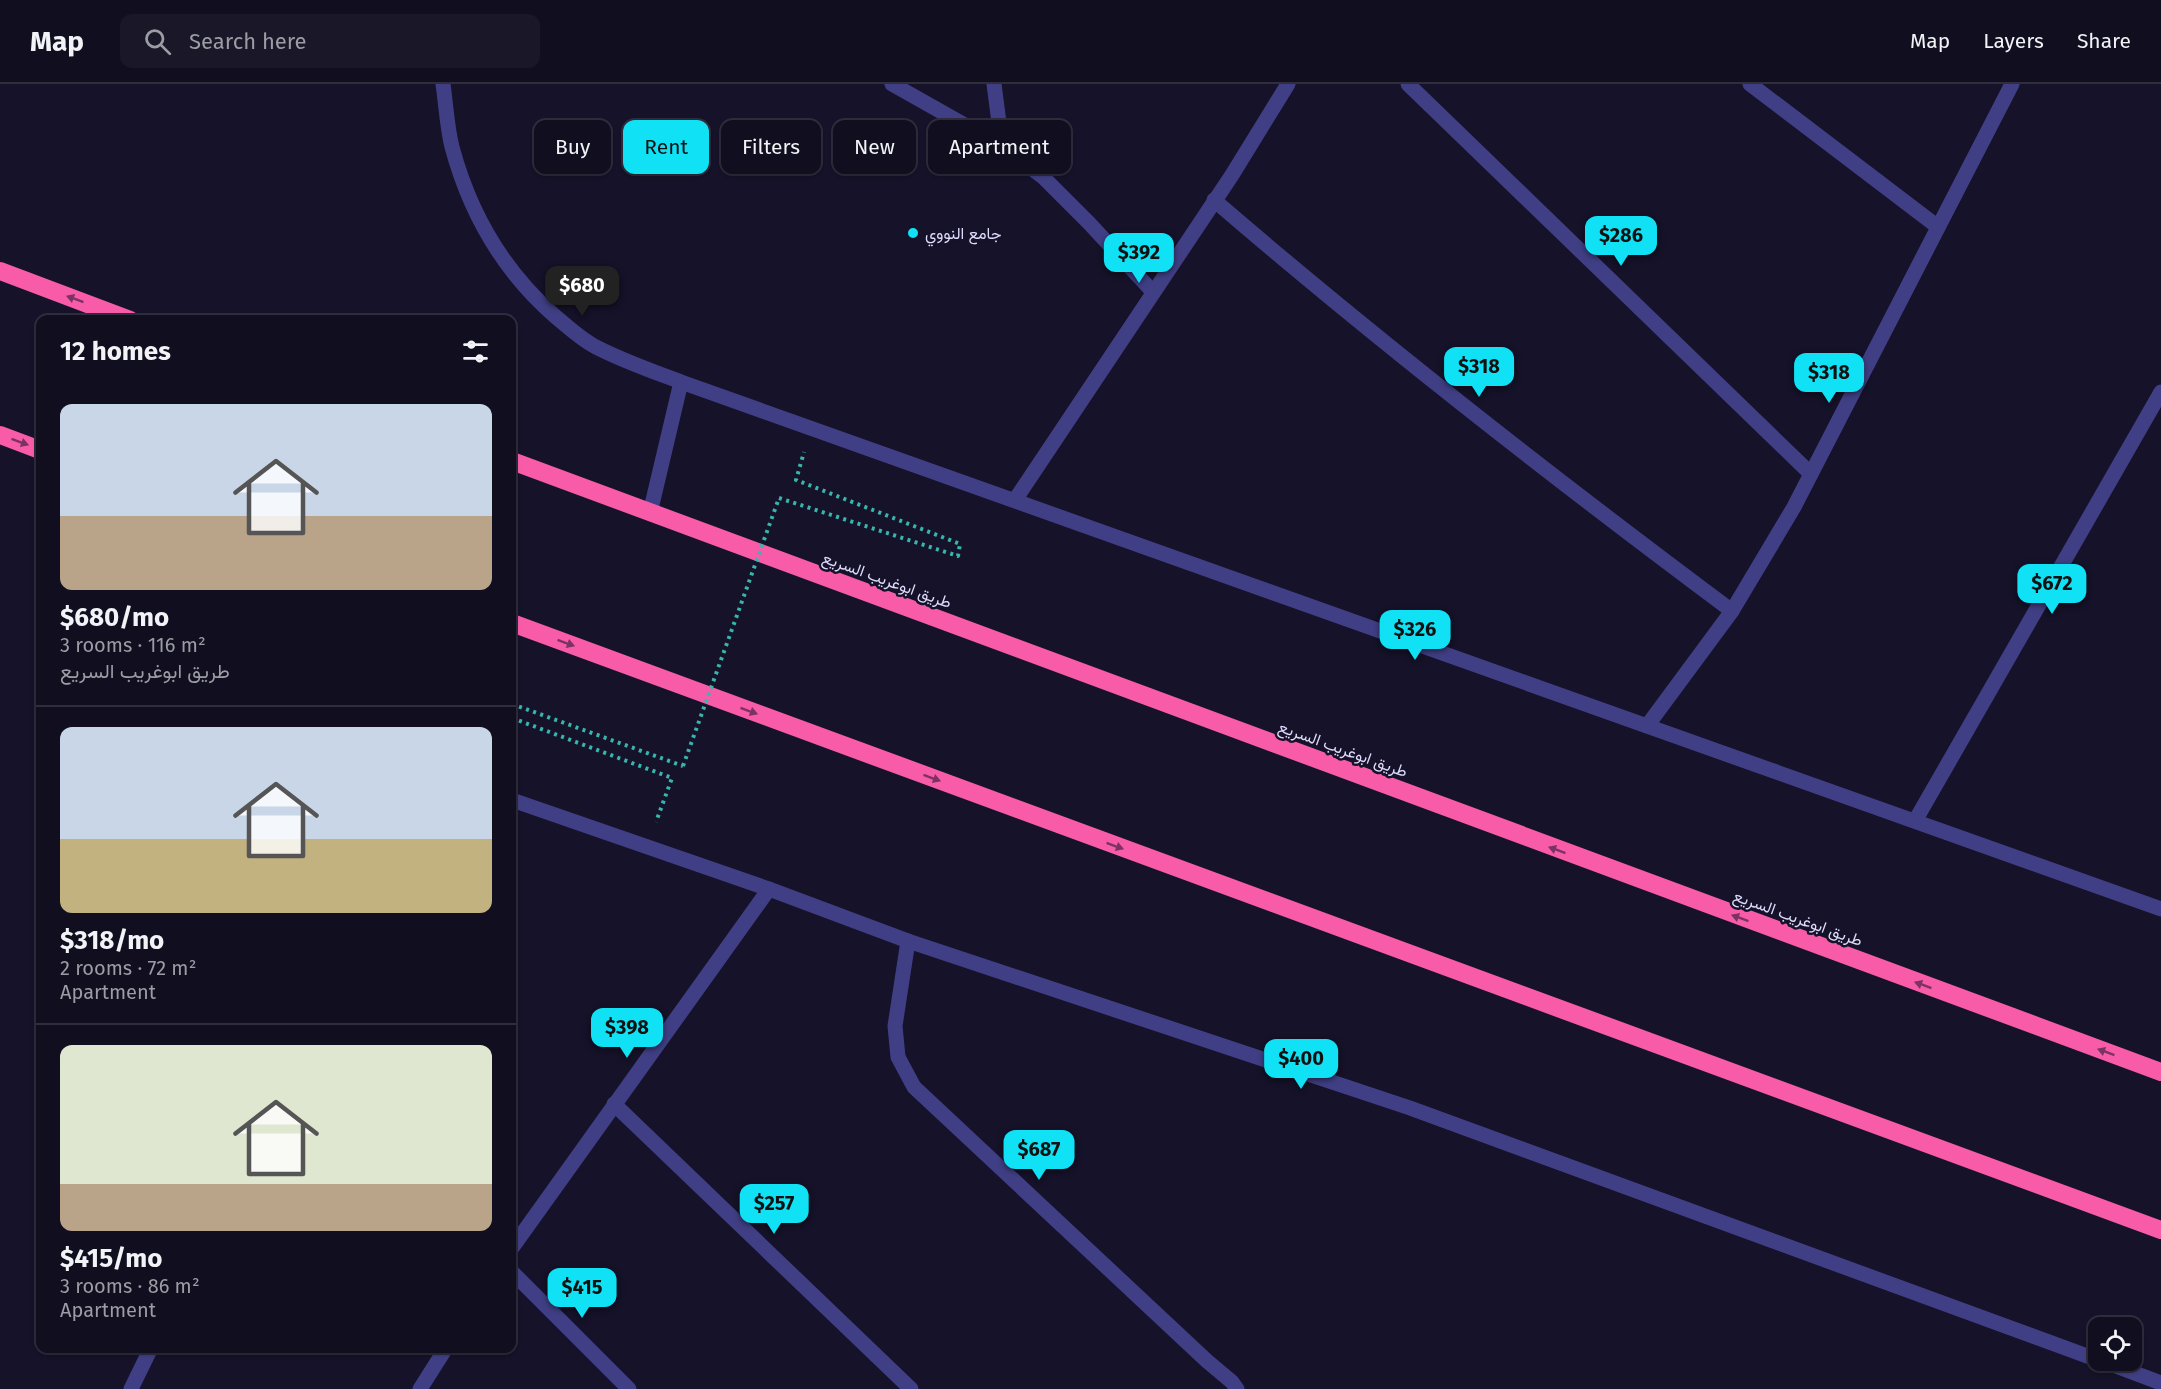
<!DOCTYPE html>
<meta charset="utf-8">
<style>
body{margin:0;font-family:"Fira Sans",Vazirmatn,sans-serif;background:#191728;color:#f1f3f6;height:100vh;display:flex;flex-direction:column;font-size:22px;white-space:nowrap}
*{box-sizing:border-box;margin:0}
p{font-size:20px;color:#9c9ca4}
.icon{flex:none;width:33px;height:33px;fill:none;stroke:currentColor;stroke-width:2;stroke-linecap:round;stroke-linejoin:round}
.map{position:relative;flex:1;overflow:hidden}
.drawer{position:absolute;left:36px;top:231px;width:480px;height:1038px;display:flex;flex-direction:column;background:#100e1f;border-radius:12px;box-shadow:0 2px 4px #0004,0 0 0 2px #302e3d}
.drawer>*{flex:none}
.banner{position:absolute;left:534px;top:36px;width:570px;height:54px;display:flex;gap:12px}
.buttons{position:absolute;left:2088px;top:1233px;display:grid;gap:12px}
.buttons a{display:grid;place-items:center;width:54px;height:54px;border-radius:12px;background:#100e1f;box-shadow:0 2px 4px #0004,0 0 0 2px #302e3d;font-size:30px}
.price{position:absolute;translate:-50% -51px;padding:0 14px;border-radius:12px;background:#10e1f4;color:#111;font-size:20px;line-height:39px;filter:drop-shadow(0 2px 3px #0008)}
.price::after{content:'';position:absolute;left:50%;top:36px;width:18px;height:14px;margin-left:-9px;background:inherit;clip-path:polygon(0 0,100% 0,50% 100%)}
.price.on{background:#222;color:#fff}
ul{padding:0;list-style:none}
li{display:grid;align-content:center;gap:12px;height:318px;padding:0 24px}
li+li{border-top:2px solid #302e3d}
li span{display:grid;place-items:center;height:186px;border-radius:12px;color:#555}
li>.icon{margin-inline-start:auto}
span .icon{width:108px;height:108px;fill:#fffc;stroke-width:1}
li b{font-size:26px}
h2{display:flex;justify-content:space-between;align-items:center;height:72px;padding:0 24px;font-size:26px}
.pill{padding:0 21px;border-radius:12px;background:#100e1f;box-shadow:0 2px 4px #0004,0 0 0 2px #302e3d;font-size:21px;line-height:54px}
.pill.on{background:#10e1f4;color:#111}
header{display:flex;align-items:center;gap:36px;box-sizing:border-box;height:84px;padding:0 30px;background:#100e1f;border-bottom:2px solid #302e3d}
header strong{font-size:28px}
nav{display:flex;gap:33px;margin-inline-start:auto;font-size:21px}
.search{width:420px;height:54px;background:#191728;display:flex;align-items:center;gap:15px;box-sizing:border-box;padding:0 21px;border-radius:12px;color:#9c9ca4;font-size:22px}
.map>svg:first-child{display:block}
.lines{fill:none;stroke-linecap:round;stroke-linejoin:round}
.path{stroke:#36b6ac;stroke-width:4;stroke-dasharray:3 4.5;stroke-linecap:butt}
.street{stroke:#403f85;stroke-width:15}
.highway{stroke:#f85ca9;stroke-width:18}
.path-bridge{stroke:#36b6ac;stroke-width:4;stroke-dasharray:3 4.5;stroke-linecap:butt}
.oneway{fill:#7b3363}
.poi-dot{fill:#10e1f4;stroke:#151229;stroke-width:2}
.labels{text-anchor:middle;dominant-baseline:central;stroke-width:5;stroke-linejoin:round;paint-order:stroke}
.poi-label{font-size:16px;fill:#dedbfd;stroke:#151229;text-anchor:start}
.street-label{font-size:16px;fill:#dedbfd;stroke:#151229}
</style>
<header>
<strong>Map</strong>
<div class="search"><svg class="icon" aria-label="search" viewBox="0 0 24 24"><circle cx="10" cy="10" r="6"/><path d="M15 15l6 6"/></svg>Search here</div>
<nav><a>Map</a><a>Layers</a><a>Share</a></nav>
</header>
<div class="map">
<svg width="2161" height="1305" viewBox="0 0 2161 1305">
<rect width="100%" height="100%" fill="#151229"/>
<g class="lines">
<g class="path">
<polyline points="779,414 958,472 960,460 796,396 804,368"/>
<polyline points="512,620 683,682"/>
<polyline points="512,634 672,694 656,738"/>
</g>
<g class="street">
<path d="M443,0C446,21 447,43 452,63C470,130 504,188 556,233C568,243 582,256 596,263C623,277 652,287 681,298L650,429"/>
<polyline points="892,0 1002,62 1043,93 1089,139 1153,208"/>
<polyline points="994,0 1002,62"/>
<polyline points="1408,0 1811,390"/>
<polyline points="1750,0 1938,143"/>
<path d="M1214,116C1381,260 1555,395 1732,527"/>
<polyline points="681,298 2161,825"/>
<polyline points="1015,416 1232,91 1288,0"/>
<polyline points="1647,642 1732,527 1794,423 2012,0"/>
<polyline points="512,716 769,805 908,857 1410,1024 2098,1276"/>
<polyline points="1915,737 2161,308"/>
<polyline points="908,857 895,942 898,973 914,1003 1207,1277 1232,1298 1237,1305"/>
<polyline points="614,1020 911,1305"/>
<polyline points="512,1164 769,805"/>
<polyline points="512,1188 629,1305"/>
<polyline points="2100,1276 2161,1299"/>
<polyline points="131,1305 151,1264"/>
<polyline points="420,1305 446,1264"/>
</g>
<g class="highway">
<polyline points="0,187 130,236"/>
<polyline points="0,351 40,366"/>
<polyline points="512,377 2161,988"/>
<polyline points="512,539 2161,1146"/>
</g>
<polyline class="path-bridge" points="683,682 779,414"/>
</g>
<defs><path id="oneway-solid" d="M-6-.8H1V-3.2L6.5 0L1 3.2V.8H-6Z" transform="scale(1.5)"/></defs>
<g class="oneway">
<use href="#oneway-solid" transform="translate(75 215) rotate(-160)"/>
<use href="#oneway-solid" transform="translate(20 358) rotate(20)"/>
<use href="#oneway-solid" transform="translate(566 559) rotate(20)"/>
<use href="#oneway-solid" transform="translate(749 627) rotate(20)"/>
<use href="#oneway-solid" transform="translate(932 694) rotate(20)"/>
<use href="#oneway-solid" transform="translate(1115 762) rotate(20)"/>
<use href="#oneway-solid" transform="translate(1557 766) rotate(-160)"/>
<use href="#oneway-solid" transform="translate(1740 834) rotate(-160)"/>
<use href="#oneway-solid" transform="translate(1923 901) rotate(-160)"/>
<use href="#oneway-solid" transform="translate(2106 968) rotate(-160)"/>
</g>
<circle class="poi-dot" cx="913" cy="149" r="6"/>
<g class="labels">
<g class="poi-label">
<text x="925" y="149">جامع النووي</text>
</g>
<g class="street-label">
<text transform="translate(887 496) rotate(20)">طريق ابوغريب السريع</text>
<text transform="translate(1343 665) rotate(20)">طريق ابوغريب السريع</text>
<text transform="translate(1798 834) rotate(20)">طريق ابوغريب السريع</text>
</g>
</g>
</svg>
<div class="buttons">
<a><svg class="icon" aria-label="locate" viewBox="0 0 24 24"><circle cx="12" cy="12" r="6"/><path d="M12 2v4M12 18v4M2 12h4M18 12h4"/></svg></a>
</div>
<b class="price" style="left:1621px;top:183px">$286</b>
<b class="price" style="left:1139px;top:200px">$392</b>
<b class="price on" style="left:582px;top:233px">$680</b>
<b class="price" style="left:1479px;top:314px">$318</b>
<b class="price" style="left:1829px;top:320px">$318</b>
<b class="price" style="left:2052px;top:531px">$672</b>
<b class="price" style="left:1415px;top:577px">$326</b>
<b class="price" style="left:627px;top:975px">$398</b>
<b class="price" style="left:1301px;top:1006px">$400</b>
<b class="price" style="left:1039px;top:1097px">$687</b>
<b class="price" style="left:774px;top:1151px">$257</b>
<b class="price" style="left:582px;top:1235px">$415</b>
<div class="banner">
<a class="pill">Buy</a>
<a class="pill on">Rent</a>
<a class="pill">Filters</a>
<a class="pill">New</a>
<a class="pill">Apartment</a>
</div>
<section class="drawer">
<h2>12 homes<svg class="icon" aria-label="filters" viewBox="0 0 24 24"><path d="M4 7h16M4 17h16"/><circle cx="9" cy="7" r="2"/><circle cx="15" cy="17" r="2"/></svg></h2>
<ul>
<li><span style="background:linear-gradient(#c9d6e8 60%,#b9a48a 0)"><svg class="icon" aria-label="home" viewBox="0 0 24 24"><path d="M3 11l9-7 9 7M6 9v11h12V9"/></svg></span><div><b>$680/mo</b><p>3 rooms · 116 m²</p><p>طريق ابوغريب السريع</p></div></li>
<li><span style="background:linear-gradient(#c9d6e8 60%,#c2b280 0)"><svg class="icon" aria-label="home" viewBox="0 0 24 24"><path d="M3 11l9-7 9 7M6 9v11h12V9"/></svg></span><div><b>$318/mo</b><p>2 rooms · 72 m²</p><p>Apartment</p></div></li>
<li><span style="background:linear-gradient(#dfe7d0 75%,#b9a48a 0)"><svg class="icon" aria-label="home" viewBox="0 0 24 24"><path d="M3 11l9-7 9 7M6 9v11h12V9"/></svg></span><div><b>$415/mo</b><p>3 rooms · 86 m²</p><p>Apartment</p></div></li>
</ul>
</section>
</div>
